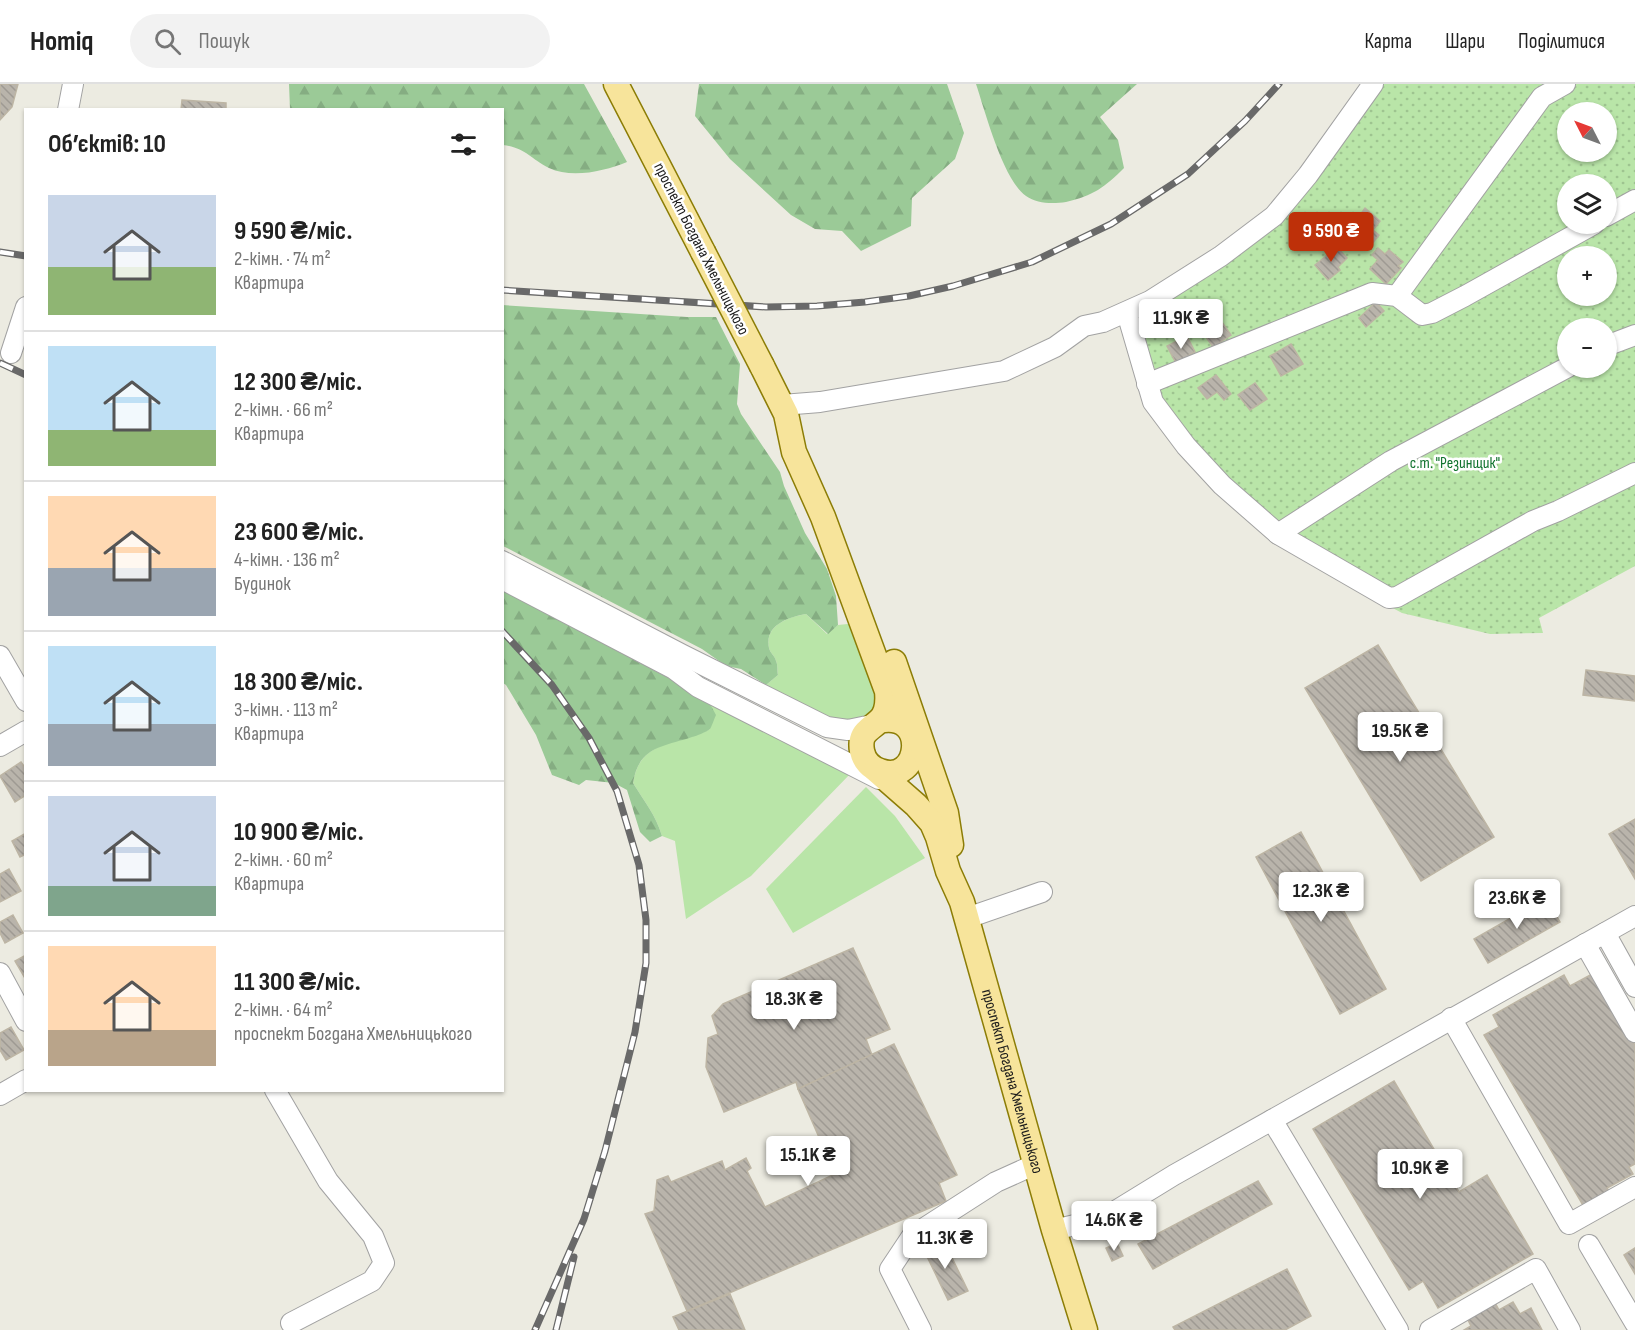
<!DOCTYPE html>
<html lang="uk">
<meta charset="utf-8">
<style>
body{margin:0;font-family:"Sofia Sans Condensed",sans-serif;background:#f2f2f2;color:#222;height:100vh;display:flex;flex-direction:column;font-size:22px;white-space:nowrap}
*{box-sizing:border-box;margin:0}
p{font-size:20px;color:#767676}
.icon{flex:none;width:33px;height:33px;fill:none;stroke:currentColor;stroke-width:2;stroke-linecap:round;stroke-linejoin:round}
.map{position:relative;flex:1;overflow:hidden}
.drawer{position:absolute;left:24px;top:24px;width:480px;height:984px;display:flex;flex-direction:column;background:#fff;border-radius:0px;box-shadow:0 2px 4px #0004}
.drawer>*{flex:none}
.needle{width:39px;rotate:312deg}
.controls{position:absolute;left:1557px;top:18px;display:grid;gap:12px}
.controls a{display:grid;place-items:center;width:60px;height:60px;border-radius:50%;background:#fff;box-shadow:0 2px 4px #0004;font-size:30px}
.price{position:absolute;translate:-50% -51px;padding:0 14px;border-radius:6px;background:#fff;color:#222;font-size:20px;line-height:39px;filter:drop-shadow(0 2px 3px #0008)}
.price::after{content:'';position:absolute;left:50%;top:36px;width:18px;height:14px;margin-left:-9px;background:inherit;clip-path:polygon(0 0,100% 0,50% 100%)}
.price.selected{background:#be3009;color:#fff}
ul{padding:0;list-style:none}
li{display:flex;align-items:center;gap:18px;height:150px;padding:0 24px}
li+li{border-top:2px solid #e0e0e0}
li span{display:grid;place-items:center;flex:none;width:168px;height:120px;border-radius:0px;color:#555}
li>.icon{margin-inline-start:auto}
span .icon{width:72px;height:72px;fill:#fffc;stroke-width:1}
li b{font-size:26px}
h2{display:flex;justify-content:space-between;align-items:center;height:72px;padding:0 24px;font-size:26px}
header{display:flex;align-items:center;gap:36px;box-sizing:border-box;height:84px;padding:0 30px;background:#fff;border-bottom:2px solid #e0e0e0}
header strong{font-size:28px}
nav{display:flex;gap:33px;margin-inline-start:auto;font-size:21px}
.search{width:420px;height:54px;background:#f2f2f2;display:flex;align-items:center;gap:15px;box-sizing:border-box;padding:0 21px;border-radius:33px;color:#767676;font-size:22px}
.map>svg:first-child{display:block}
.grass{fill:#b9e5a8}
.forest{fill:url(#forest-firs)}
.garden{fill:url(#garden-dots);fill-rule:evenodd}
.building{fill:url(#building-back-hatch);stroke:#bdb5a4;stroke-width:1.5}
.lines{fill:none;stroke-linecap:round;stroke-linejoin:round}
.minor-casing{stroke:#a2a2a2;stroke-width:22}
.major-casing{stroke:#8c7d06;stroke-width:27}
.minor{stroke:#fff;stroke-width:20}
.major{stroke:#f7e49b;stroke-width:24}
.rail-casing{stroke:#696969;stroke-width:7}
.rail{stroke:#fff;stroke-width:4.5;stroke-dasharray:14;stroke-linecap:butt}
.major-bridge-casing{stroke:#8c7d06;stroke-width:27;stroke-linecap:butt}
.major-bridge{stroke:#f7e49b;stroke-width:24}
.labels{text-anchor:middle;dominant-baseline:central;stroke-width:5;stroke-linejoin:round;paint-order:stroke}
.street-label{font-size:16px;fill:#1b1b1b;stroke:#fff}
.park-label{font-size:16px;fill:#10732e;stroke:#fff}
</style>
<header>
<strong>Homiq</strong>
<div class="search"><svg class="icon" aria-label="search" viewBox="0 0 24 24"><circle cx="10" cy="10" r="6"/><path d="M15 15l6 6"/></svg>Пошук</div>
<nav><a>Карта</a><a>Шари</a><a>Поділитися</a></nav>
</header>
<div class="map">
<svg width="1635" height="1246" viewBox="0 0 1635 1246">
<defs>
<pattern id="forest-firs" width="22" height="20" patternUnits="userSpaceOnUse" patternTransform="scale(1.5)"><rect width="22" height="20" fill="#9bca97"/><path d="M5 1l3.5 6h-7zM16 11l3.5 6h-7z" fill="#85ad82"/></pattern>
<pattern id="garden-dots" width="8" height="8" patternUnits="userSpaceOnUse" patternTransform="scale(1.5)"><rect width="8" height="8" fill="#b9e5a8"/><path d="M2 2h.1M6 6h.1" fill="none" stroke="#9ec490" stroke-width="1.8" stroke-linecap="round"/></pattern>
<pattern id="building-back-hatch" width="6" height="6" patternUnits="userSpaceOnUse" patternTransform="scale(1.5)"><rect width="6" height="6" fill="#b9b4ab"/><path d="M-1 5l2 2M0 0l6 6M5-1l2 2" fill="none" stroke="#9e9a93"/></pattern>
</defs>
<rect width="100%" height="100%" fill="#ecebe1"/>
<g class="grass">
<path d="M806,530L827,550L838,541L857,539L882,610C881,614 879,620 877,623C853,657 792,615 766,601L778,591C777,587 778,581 776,577C775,572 770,569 769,564C764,541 789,533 806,530Z"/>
<path d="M709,618L852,688L751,792L686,835L675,757L662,752C656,731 644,717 633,699C640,654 678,662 710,645Z"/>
<polygon points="866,703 895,732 925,774 793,849 766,805"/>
</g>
<g class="forest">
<path d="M289,0H584L627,78C605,87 572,95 549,84C529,74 526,64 503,61L502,26L290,25Z"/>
<polygon points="699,0 947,0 964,49 955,75 912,114 911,142 861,167 842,147 815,145 791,131 730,75 695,32"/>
<path d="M976,0H1137L1100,33L1118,56L1124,84C1105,103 1093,112 1066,118C1053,120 1037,120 1026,112C1003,96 985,27 976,0Z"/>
<path d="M502,221L687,233H716L740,280L737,320L741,330L780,388L784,402L805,449L827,485L836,512L838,541L828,550L806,530C789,533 764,541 769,564C770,569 775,572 776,577C778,581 777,587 778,591L766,601L741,585L726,582L702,565L503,462Z"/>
<path d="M502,506L697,609L709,618L716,631C714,635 712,642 710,645C706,648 697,652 692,653C663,663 639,662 633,699C644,717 656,731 662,752L650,758L640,748L627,706L614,699L586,696L579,701L552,691L536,651L506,601L503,599Z"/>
</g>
<g class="garden">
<path d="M1378,0H1548L1401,203L1421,234L1635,119V482L1539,534L1543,549L1490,550L1402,529L1389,522L1228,404L1152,309L1157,289C1148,270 1130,248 1140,227L1259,145ZM1568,172H1606V212H1568ZM1568,244H1606V284H1568Z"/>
<path d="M1568,0H1635V115L1607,131L1606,100H1568V140H1591L1433,227L1399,211L1528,31ZM1568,28H1606V68H1568Z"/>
</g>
<g class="building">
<polygon points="0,0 18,0 12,23 0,36"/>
<polygon points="182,16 226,19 226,26 181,26"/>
<polygon points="1365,124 1380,137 1373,146 1379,151 1371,161 1350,145"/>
<polygon points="1337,163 1347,174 1338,183 1340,186 1328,196 1315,181"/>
<polygon points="1378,164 1385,170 1389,166 1403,178 1398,182 1401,184 1386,200 1370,185 1378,176 1372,171"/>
<polygon points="1376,218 1384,227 1366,243 1359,234"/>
<polygon points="1219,234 1231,251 1213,263 1201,246"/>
<polygon points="1187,252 1195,268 1189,271 1190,273 1176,279 1167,262"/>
<polygon points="1291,260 1303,280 1281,292 1270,272"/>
<polygon points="1216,291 1231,310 1224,316 1217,308 1207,315 1198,304"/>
<polygon points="1255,299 1267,315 1250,326 1238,311"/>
<polygon points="1378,561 1494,753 1421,797 1305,604"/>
<polygon points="1586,586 1635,592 1635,617 1583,611"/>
<polygon points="21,678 26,685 26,711 15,718 0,692"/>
<polygon points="1635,735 1635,795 1609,750"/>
<polygon points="1301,748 1386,905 1340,930 1256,773"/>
<polygon points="26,749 26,770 20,773 12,757"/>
<polygon points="9,785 21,807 0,818 0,790"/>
<polygon points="1546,814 1560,838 1488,879 1474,855"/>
<polygon points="13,831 23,849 5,859 0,849 0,838"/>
<polygon points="853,864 890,945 866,955 872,971 798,1005 796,998 724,1028 706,983 708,954 718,950 712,932 723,920"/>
<polygon points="26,871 26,896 15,877"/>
<polygon points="1594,889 1635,961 1635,1080 1629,1083 1633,1090 1607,1104 1610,1109 1584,1123 1484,951 1499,943 1493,931 1564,891 1570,902"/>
<polygon points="11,943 24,966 6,976 0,966 0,949"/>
<polygon points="894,960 957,1091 939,1099 946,1117 687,1227 645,1130 654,1127 657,1096 668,1092 671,1098 722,1077 725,1086 746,1074 751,1084 747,1087 765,1123 835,1090 798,1005"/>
<polygon points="1394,997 1459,1108 1487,1091 1533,1170 1438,1224 1423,1197 1409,1206 1313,1045"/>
<polygon points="1258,1097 1272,1120 1153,1185 1138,1160"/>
<polygon points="943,1155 968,1207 948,1216 923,1164"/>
<polygon points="1117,1159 1123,1172 1112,1177 1106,1164"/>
<polygon points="1635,1164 1635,1190 1624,1171"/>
<polygon points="1287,1185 1311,1232 1285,1246 1175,1246 1173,1243"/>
<polygon points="730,1210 745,1246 679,1246 673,1233"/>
<polygon points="1493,1215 1499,1226 1513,1218 1520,1230 1531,1224 1542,1246 1464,1246 1471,1242 1465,1230"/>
</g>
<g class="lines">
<g class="minor-casing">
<g id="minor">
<polyline points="68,26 73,0"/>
<polyline points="1606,132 1635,116"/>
<polyline points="1397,212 1542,13 1565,0"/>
<polyline points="1127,229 1153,318 1186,362 1222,401 1278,450 1389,514 1397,513 1533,437 1558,427 1635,389"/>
<polyline points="1606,262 1635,251"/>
<polyline points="11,269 26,223"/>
<polyline points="1147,300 1372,209 1397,212 1422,231 1432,229 1465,212 1594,140"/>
<polyline points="782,321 820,318 1004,287 1055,263 1084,242 1103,238 1150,217 1221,172 1274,132 1308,91 1373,0"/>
<polyline points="1278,450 1391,377 1568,283"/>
<polyline points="502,477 683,571 827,643 848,646 872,641"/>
<polyline points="502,495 674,585 698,603 879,695"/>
<polyline points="0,572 26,617"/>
<polyline points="0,662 26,647"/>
<polyline points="967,834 1042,808"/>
<polyline points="1605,849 1635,903"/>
<polyline points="1585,860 1635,948"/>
<polyline points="0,889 26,937"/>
<polyline points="1451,934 1569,1140 1635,1103"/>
<polyline points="275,1006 328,1097 373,1152 384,1179 372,1197 291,1239"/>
<polyline points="0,1011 26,996"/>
<polyline points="1272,1036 1398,1246"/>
<polyline points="1054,1146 1104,1134 1174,1091 1635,832"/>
<polyline points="1589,1161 1635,1239"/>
<polyline points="921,1246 890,1185 912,1152 996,1098 1036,1080"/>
<polyline points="1430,1246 1536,1185 1570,1246"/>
</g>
</g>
<g class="major-casing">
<g id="major">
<polyline points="616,0 703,168"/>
<path d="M762,282L786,330L794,368L823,433L887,607C888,617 887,630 879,637C868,647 859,649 862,667C864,677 871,684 880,687C921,702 930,626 879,637"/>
<polyline points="894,578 946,729 951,761"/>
<path id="s1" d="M876,686L916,721L932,739L938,753L948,787L962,818L1054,1146L1085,1246"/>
</g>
</g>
<use href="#minor" class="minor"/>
<use href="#major" class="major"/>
<g class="rail-casing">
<g id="rail">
<polyline points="0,168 26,172"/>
<polyline points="502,206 766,223 817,222 865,218 909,212 953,202 1032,178 1111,140 1188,90 1245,37 1279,0"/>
<polyline points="0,279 26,291"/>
<polyline points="502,547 552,601 589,654 617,707 639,781 646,836 646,879 635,948 605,1067 584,1135 535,1246"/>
<polyline points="556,1246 574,1173"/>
</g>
</g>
<use href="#rail" class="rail"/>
<g class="major-bridge-casing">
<polyline id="major-bridge" points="703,168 762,282"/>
</g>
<use href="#major-bridge" class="major-bridge"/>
</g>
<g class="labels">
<g class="street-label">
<text transform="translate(701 165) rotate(63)">проспект Богдана Хмельницького</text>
<text stroke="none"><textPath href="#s1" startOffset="348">проспект Богдана Хмельницького</textPath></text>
</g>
<g class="park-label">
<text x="1455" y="379">с.т. "Резинщик"</text>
</g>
</g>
</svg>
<div class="controls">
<a><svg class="needle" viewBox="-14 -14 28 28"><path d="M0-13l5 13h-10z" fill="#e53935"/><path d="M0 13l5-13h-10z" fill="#767676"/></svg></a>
<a><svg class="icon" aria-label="layers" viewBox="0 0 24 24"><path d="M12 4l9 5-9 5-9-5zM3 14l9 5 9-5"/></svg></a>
<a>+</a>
<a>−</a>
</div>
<b class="price selected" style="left:1331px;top:179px">9 590 ₴</b>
<b class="price" style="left:1181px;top:266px">11.9K ₴</b>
<b class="price" style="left:1400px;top:679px">19.5K ₴</b>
<b class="price" style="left:1321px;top:839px">12.3K ₴</b>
<b class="price" style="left:1517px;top:846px">23.6K ₴</b>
<b class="price" style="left:794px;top:947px">18.3K ₴</b>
<b class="price" style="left:808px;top:1103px">15.1K ₴</b>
<b class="price" style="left:1420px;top:1116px">10.9K ₴</b>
<b class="price" style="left:1114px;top:1168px">14.6K ₴</b>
<b class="price" style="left:945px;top:1186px">11.3K ₴</b>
<section class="drawer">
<h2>Об’єктів: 10<svg class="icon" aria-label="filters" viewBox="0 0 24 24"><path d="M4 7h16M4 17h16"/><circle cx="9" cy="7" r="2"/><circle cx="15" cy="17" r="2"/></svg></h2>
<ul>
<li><span style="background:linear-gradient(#c9d6e8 60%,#8fb573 0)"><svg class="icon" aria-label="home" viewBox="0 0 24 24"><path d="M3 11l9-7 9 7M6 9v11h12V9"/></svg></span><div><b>9 590 ₴/міс.</b><p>2-кімн. · 74 m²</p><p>Квартира</p></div></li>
<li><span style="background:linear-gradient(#bfe0f5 70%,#8fb573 0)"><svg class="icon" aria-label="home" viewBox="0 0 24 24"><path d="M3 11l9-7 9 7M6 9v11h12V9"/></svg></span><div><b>12 300 ₴/міс.</b><p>2-кімн. · 66 m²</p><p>Квартира</p></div></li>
<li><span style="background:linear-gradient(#ffd9b3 60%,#9aa5b1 0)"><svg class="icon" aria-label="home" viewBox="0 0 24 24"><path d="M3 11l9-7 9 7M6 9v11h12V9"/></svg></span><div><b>23 600 ₴/міс.</b><p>4-кімн. · 136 m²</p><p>Будинок</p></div></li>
<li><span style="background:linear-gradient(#bfe0f5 65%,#9aa5b1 0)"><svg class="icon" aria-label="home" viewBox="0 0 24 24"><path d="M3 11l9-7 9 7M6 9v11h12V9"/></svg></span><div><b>18 300 ₴/міс.</b><p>3-кімн. · 113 m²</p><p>Квартира</p></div></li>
<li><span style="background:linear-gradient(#c9d6e8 75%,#7fa58c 0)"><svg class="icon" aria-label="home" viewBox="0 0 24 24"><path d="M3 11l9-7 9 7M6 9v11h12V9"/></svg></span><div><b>10 900 ₴/міс.</b><p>2-кімн. · 60 m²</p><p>Квартира</p></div></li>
<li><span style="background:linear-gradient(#ffd9b3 70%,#b9a48a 0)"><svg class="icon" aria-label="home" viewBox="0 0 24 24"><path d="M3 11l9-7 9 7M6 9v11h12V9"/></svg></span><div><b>11 300 ₴/міс.</b><p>2-кімн. · 64 m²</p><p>проспект Богдана Хмельницького</p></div></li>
</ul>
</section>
</div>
